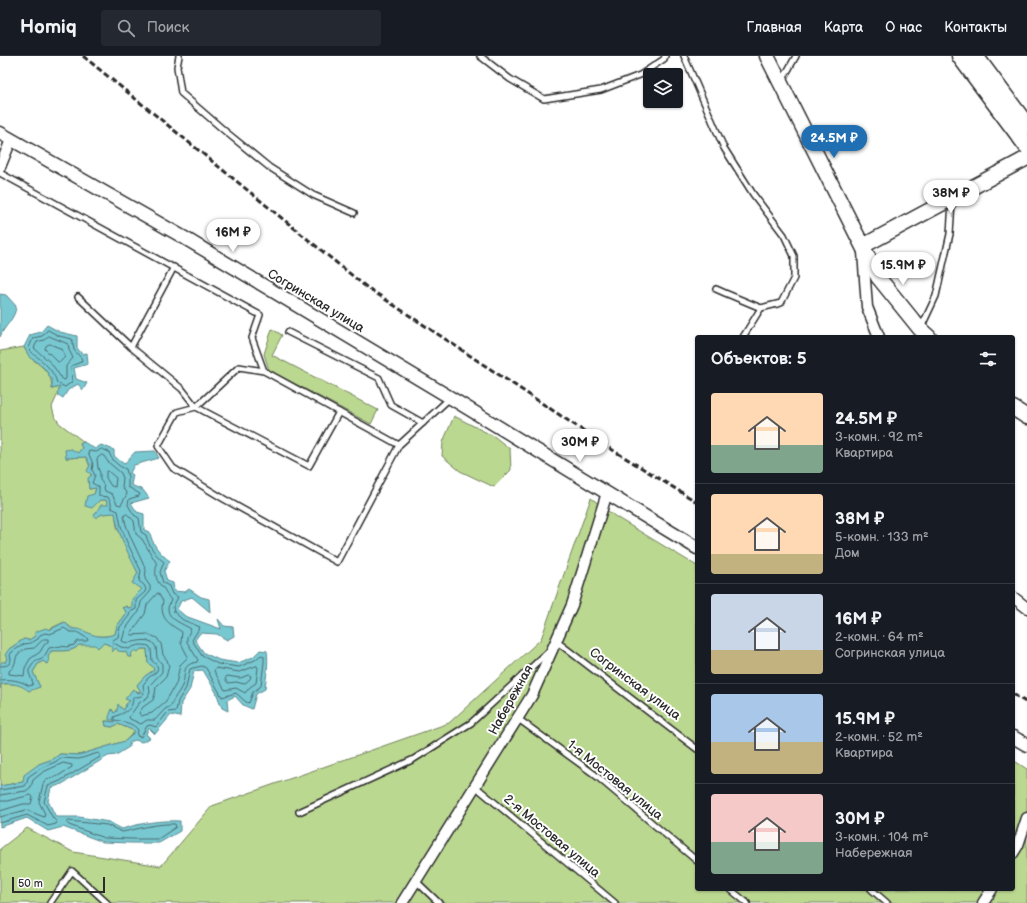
<!DOCTYPE html>
<html lang="ru">
<meta charset="utf-8">
<style>
body{margin:0;font-family:"Balsamiq Sans",sans-serif;background:#242831;color:#f1f3f6;height:100vh;display:flex;flex-direction:column;font-size:15px;white-space:nowrap}
*{box-sizing:border-box;margin:0}
p{font-size:13px;color:#9ea1a6}
.icon{flex:none;width:22px;height:22px;fill:none;stroke:currentColor;stroke-width:2;stroke-linecap:round;stroke-linejoin:round}
.map{position:relative;flex:1;overflow:hidden}
.side{position:absolute;left:695px;top:279px;width:320px;height:556px;display:flex;flex-direction:column;background:#171b24;border-radius:4px;box-shadow:0 1px 3px #0004}
.side>*{flex:none}
.tools{position:absolute;left:643px;top:12px;display:grid;gap:8px}
.tools a{display:grid;place-items:center;width:40px;height:40px;border-radius:4px;background:#171b24;box-shadow:0 1px 3px #0004;font-size:20px}
.scale{position:absolute;left:12px;bottom:10px;width:93px;box-sizing:border-box;padding-left:4px;border:2px solid #2b2b2b;border-top:0;font-size:11px;line-height:14px;white-space:nowrap;color:#2b2b2b;-webkit-text-stroke:3px #fff;paint-order:stroke}
.price{position:absolute;translate:-50% -34px;padding:0 9px;border-radius:14px;background:#fff;color:#222;font-size:13px;line-height:26px;filter:drop-shadow(0 1px 2px #0008)}
.price::after{content:'';position:absolute;left:50%;top:24px;width:12px;height:9px;margin-left:-6px;background:inherit;clip-path:polygon(0 0,100% 0,50% 100%)}
.price.active{background:#1f6fb2;color:#fff}
ul{padding:0;list-style:none}
li{display:flex;align-items:center;gap:12px;height:100px;padding:0 16px}
li+li{border-top:1px solid #363941}
li span{display:grid;place-items:center;flex:none;width:112px;height:80px;border-radius:4px;color:#555}
li>.icon{margin-inline-start:auto}
span .icon{width:48px;height:48px;fill:#fffc;stroke-width:1}
li b{font-size:17px}
h2{display:flex;justify-content:space-between;align-items:center;height:48px;padding:0 16px;font-size:17px}
header{display:flex;align-items:center;gap:24px;box-sizing:border-box;height:56px;padding:0 20px;background:#171b24;border-bottom:1px solid #363941}
header strong{font-size:19px}
nav{display:flex;gap:22px;margin-inline-start:auto;font-size:14px}
.search{width:280px;height:36px;background:#242831;display:flex;align-items:center;gap:10px;box-sizing:border-box;padding:0 14px;border-radius:4px;color:#9ea1a6;font-size:15px}
.map>svg:first-child{display:block}
.green{fill:#bbd890;stroke:#73825e}
.water{fill:#78c8d2;stroke:#59898f}
.lines{fill:none;stroke-linecap:round;stroke-linejoin:round}
.shore{stroke:#4a6a6e;stroke-width:1}
.service-casing{stroke:#2b2b2b;stroke-width:8}
.minor-casing{stroke:#2b2b2b;stroke-width:13}
.tertiary-casing{stroke:#2b2b2b;stroke-width:15}
.secondary-casing{stroke:#2b2b2b;stroke-width:17}
.primary-casing{stroke:#2b2b2b;stroke-width:19}
.service{stroke:#fff;stroke-width:5}
.minor{stroke:#fff;stroke-width:10}
.tertiary{stroke:#fff;stroke-width:12}
.secondary{stroke:#fff;stroke-width:14}
.primary{stroke:#fff;stroke-width:16}
.rail{stroke:#2b2b2b;stroke-width:3;stroke-dasharray:6 3;stroke-linecap:butt}
.labels{text-anchor:middle;dominant-baseline:central;stroke-width:4;stroke-linejoin:round;paint-order:stroke}
.street-label{font-size:13px;fill:#2b2b2b;stroke:#fff}
</style>
<header>
<strong>Homiq</strong>
<div class="search"><svg class="icon" aria-label="search" viewBox="0 0 24 24"><circle cx="10" cy="10" r="6"/><path d="M15 15l6 6"/></svg>Поиск</div>
<nav><a>Главная</a><a>Карта</a><a>О нас</a><a>Контакты</a></nav>
</header>
<div class="map">
<svg width="1027" height="847" viewBox="0 0 1027 847">
<rect width="100%" height="100%" fill="#fff"/>
<filter id="ink" filterUnits="userSpaceOnUse"><feTurbulence type="fractalNoise" baseFrequency=".025" numOctaves="2"/><feDisplacementMap in="SourceGraphic" scale="8" xChannelSelector="R" yChannelSelector="G"/><feConvolveMatrix kernelMatrix="1 2 1 2 8 2 1 2 1" color-interpolation-filters="sRGB"/></filter>
<g filter="url(#ink)">
<g class="green">
<polygon points="272,273 282,279 272,299 378,354 371,368 269,314 264,298"/>
<path d="M24,291C32,310 52,309 52,333L61,331L52,351L54,359L59,367L84,386L80,388L82,392L78,397L66,402L86,401C92,414 92,419 89,433L96,432L94,438L100,444H106L108,449L96,461L102,458L115,456L117,471L138,517L142,533L132,551L127,552V550L122,552L126,555V558L117,570L115,578C99,584 76,577 64,566L35,580L29,584L24,583L9,593L7,602L5,607L3,605L0,608V295Z"/>
<polygon points="454,360 495,381 510,393 511,414 494,431 460,415 442,400 443,386"/>
<polygon points="591,442 616,461 697,510 697,833 1013,833 1013,704 1027,713 1027,847 0,847 0,793 27,772 73,796 161,810 212,750 449,667 541,583"/>
<path d="M103,587L107,588L112,591V596L116,592L126,596L132,601L131,598L135,593H147L148,607L154,611V614L145,620L137,629L141,635L138,637L133,633L127,643L130,645L124,654L118,651L117,655L114,657L112,654L114,664L116,666L105,665L106,670L112,671L118,668L135,675L125,685L79,699L60,698L53,703L39,708L23,726L0,730L1,628C14,627 26,630 40,631L33,616L38,608L43,605L47,608L48,601L51,595C61,594 72,597 79,589Z"/>
</g>
<g class="water">
<path d="M0,238L6,239L16,250C16,262 4,270 0,281Z"/>
<polygon points="47,269 60,276 77,280 77,292 82,298 87,297 88,308 74,312 76,323 87,327 83,334 78,328 68,334 63,342 57,338 60,331 52,333 52,324 45,313 36,305 30,302 24,291 30,279 41,276"/>
<path d="M84,386L95,393L101,389L114,394V400L124,408L135,396L155,395L159,402L134,409L130,417L133,419L131,429L143,434L149,442L131,447L137,456L144,458V474L150,476C151,487 161,499 170,505L164,515L167,525L173,527L174,535L185,536L189,533L201,541L209,543L210,556L192,541L181,545L177,553L185,560L221,573L218,563L224,570L233,571L234,580L227,584L217,578L200,577L195,584L204,597L219,604L238,607L253,601L260,594L267,595C269,608 266,620 265,633L256,638L252,653L243,649L235,640L227,644L228,655L222,652L216,636L203,614L194,615L190,633L181,647L180,661L171,659L155,678L149,672L146,678L150,682L142,686L135,684L130,686L129,691L116,699L108,700L62,728L51,732L48,745L56,761H79L109,766L122,773C141,767 160,764 180,765V775L159,787H131L103,786L63,771L48,775L27,762L0,771V730L23,726L24,719L39,708L53,703L60,698L79,699L125,685L131,680L135,675L118,668L112,671L106,670L105,665L115,666L114,664H109V661L112,653L114,657L117,655L118,648L121,652L124,654L126,648L130,645L125,643L133,633L138,637L141,636L137,629L145,620L154,614L153,611L148,607L147,593H141L138,596L135,594L131,598L132,601H128L126,596L118,595L116,592L112,596V591L107,588L103,587L98,592L95,589H79C72,597 61,594 51,595L48,601L49,604L47,608L43,605L38,608L33,616L40,631L29,635C20,628 12,627 1,628L0,633V608L3,605L5,607L7,602L5,599L9,593L24,583L29,584L35,580V576L46,572L49,574L65,566L71,573C87,571 92,586 115,578L117,570L126,558V555L122,552L127,550L128,552L132,551V543L142,533L132,527L138,517C128,497 118,479 115,457L102,458L96,462L94,459L101,449H108L106,444H100L92,452L85,450L87,440L94,438L96,432L89,433L88,422L92,419L87,415L90,409L86,401L66,402L65,394L71,393L78,397L82,392L80,388Z"/>
</g>
<g class="lines">
<g class="shore">
<path d="M48,274L59,280L72,283L74,294L82,303L81,306L71,310L72,326L65,331L57,327C55,318 47,309 40,303C35,299 32,298 29,292L33,282L42,280Z"/>
<polygon points="49,280 68,288 69,294 73,302 66,310 66,322 65,324 62,323 51,307 34,292 37,286 44,284"/>
<polygon points="50,288 62,293 65,301 60,306 58,306 45,293 46,290"/>
<path d="M102,393L109,396C111,404 119,411 126,413L128,421V431L140,438L139,440L129,443L128,449L134,459L139,462L141,476L146,479C148,489 156,500 164,506L160,516L163,527L169,530L172,538L178,541L173,551L174,556L183,564L200,571L192,584L202,600L218,608L239,611L255,604L261,599L264,600V606L261,630L253,636L249,647L246,646L236,637L222,641L206,612L202,610L193,612L190,613L186,632L178,645L176,655L168,656L156,671L150,669L147,670L141,681L137,680L138,674C134,667 121,665 114,664V661C125,656 133,655 133,641C144,641 145,639 143,629L148,622L156,616C160,611 156,608 152,605L151,593L149,590C142,588 135,589 129,593L121,591L112,586L113,584L118,581L120,571L129,560L130,556L136,553V544L145,536L146,533L144,529L139,525L141,515L126,484L121,470L118,455L111,452V447L108,441L99,440V431L92,427L95,419L92,414L93,408L88,396L90,395L96,396Z"/>
<polygon points="102,399 104,400 108,406 121,417 123,422 122,431 127,438 121,449 117,448 112,438 105,435 103,428 100,424 100,417 98,412 97,403"/>
<polygon points="108,415 116,422 115,431 111,430 106,422 106,417"/>
<path d="M127,458L134,465L136,478L142,483L157,508C154,519 156,525 164,533C166,536 168,541 171,544C170,547 168,550 168,553C168,564 184,568 191,573L187,581V586L198,604L197,606C180,609 187,618 182,630C179,637 173,642 171,650L165,653L155,664H147L141,668L130,663L129,661L139,647L148,641L150,636L149,630L162,616V608L157,602L156,591L152,586C142,581 128,590 122,585L125,574L135,560L139,556L141,546L150,536V530L145,523L146,514L131,482L126,469L124,460Z"/>
<path d="M158,537L163,545C159,562 169,568 182,576L181,587L188,601L180,609L176,628L166,645L152,657L141,660L139,657L143,651L153,644L155,638L156,631L166,621L169,610L167,604L163,599L161,588L157,582L148,578L132,579L131,577L145,558L147,549Z"/>
<path d="M44,583H48V586L44,589L40,596L30,603L25,612L24,620L9,618V615C15,611 15,606 17,599L25,593L34,592Z"/>
<path d="M0,610C8,610 13,608 10,599L12,596L24,588L31,587L38,583L40,579L45,577L50,578L64,572L70,576H77L88,583L87,585H78L74,589L67,591L61,590L49,592L44,601L35,605L29,614V617L33,627L32,629L29,630C20,624 11,623 0,624"/>
<polygon points="257,610 258,612 256,627 250,631 245,637 236,632 225,634 214,615 216,612 239,616"/>
<polygon points="249,619 251,620 250,623 244,628 236,626 228,627 225,623 227,620 240,622"/>
<polyline points="0,734 25,730 27,727 28,721 41,712 55,706 61,702 79,703 98,697 100,698 100,701 60,725 48,730 44,746 53,762 57,766 56,768 48,770 27,759 0,767"/>
<polyline points="0,739 26,735 31,731 33,724 43,716 63,707 72,709 72,711 58,720 46,724 43,728 39,746 45,758 44,761 26,754 0,761"/>
<polyline points="0,745 7,745 31,739 33,741 31,748 23,748 0,755"/>
<path d="M69,765L107,769L122,776C139,773 156,767 175,768L176,771L158,783H131L104,782L69,769L67,767Z"/>
</g>
<g class="service-casing">
<g id="service">
<polyline points="179,0 177,11 181,37 226,76 269,111 313,139 354,157"/>
<polyline points="480,0 510,23 544,43 601,34 640,19 664,3 665,0"/>
<polyline points="684,0 724,92 753,138 784,179 794,200 794,222 781,247 761,252 725,237 716,233"/>
<polyline points="782,25 796,0"/>
<polyline points="0,117 260,259 252,282 264,315"/>
<polyline points="78,241 131,291 182,333 196,351 309,410 339,356"/>
<polyline points="921,272 936,240 950,178 952,145"/>
<polyline points="288,276 379,322 391,349 423,367"/>
<polyline points="743,281 761,252"/>
<polyline points="131,291 174,211"/>
<polyline points="399,389 264,315 239,311 196,351 177,356 158,390 173,412 224,443 337,506 399,389 450,342"/>
<polyline points="556,585 697,693"/>
<polyline points="517,662 594,718 697,805"/>
<polyline points="475,730 615,847"/>
<polyline points="299,756 414,703 471,667 548,596"/>
<polyline points="416,825 439,847"/>
<polyline points="730,833 747,847"/>
<polyline points="871,833 887,847"/>
<polyline points="50,847 72,815 107,847"/>
</g>
</g>
<g class="minor-casing">
<g id="minor">
<polyline points="0,111 11,84"/>
<polyline points="863,196 867,251 879,281"/>
<polyline points="1013,541 1027,552"/>
<polyline points="1013,797 1018,789 1027,762"/>
<polyline points="402,847 532,639 572,549 607,437"/>
<polyline points="983,847 992,833"/>
</g>
</g>
<g class="tertiary-casing">
<g id="tertiary">
<polyline points="0,77 183,181 451,342 697,492"/>
<polyline points="1013,681 1027,689"/>
</g>
</g>
<g class="secondary-casing">
<g id="secondary">
<polyline points="767,0 878,221 920,273 929,281"/>
<polyline points="863,190 1027,102"/>
<polyline points="1013,352 1027,361"/>
</g>
</g>
<g class="primary-casing">
<g id="primary">
<polyline points="960,0 1027,90"/>
<polyline points="975,0 1027,70"/>
</g>
</g>
<use href="#service" class="service"/>
<use href="#minor" class="minor"/>
<use href="#tertiary" class="tertiary"/>
<use href="#secondary" class="secondary"/>
<use href="#primary" class="primary"/>
<g class="rail">
<polyline points="83,0 365,230 611,393 697,446"/>
<polyline points="1013,638 1027,647"/>
</g>
</g>
</g>
<g class="labels">
<g class="street-label">
<text transform="translate(316 245) rotate(31)">Согринская улица</text>
<text transform="translate(635 628) rotate(37)">Согринская улица</text>
<text transform="translate(511 644) rotate(-61)">Набережная</text>
<text transform="translate(615 724) rotate(39)">1-я Мостовая улица</text>
<text transform="translate(552 780) rotate(40)">2-я Мостовая улица</text>
</g>
</g>
</svg>
<div class="tools">
<a><svg class="icon" aria-label="layers" viewBox="0 0 24 24"><path d="M12 4l9 5-9 5-9-5zM3 14l9 5 9-5"/></svg></a>
</div>
<div class="scale">50 m</div>
<b class="price active" style="left:834px;top:103px">24.5M ₽</b>
<b class="price" style="left:951px;top:158px">38M ₽</b>
<b class="price" style="left:233px;top:197px">16M ₽</b>
<b class="price" style="left:903px;top:230px">15.9M ₽</b>
<b class="price" style="left:580px;top:407px">30M ₽</b>
<section class="side">
<h2>Объектов: 5<svg class="icon" aria-label="filters" viewBox="0 0 24 24"><path d="M4 7h16M4 17h16"/><circle cx="9" cy="7" r="2"/><circle cx="15" cy="17" r="2"/></svg></h2>
<ul>
<li><span style="background:linear-gradient(#ffd9b3 65%,#7fa58c 0)"><svg class="icon" aria-label="home" viewBox="0 0 24 24"><path d="M3 11l9-7 9 7M6 9v11h12V9"/></svg></span><div><b>24.5M ₽</b><p>3-комн. · 92 m²</p><p>Квартира</p></div></li>
<li><span style="background:linear-gradient(#ffd9b3 75%,#c2b280 0)"><svg class="icon" aria-label="home" viewBox="0 0 24 24"><path d="M3 11l9-7 9 7M6 9v11h12V9"/></svg></span><div><b>38M ₽</b><p>5-комн. · 133 m²</p><p>Дом</p></div></li>
<li><span style="background:linear-gradient(#c9d6e8 70%,#c2b280 0)"><svg class="icon" aria-label="home" viewBox="0 0 24 24"><path d="M3 11l9-7 9 7M6 9v11h12V9"/></svg></span><div><b>16M ₽</b><p>2-комн. · 64 m²</p><p>Согринская улица</p></div></li>
<li><span style="background:linear-gradient(#a9c7e8 60%,#c2b280 0)"><svg class="icon" aria-label="home" viewBox="0 0 24 24"><path d="M3 11l9-7 9 7M6 9v11h12V9"/></svg></span><div><b>15.9M ₽</b><p>2-комн. · 52 m²</p><p>Квартира</p></div></li>
<li><span style="background:linear-gradient(#f6c9c9 60%,#7fa58c 0)"><svg class="icon" aria-label="home" viewBox="0 0 24 24"><path d="M3 11l9-7 9 7M6 9v11h12V9"/></svg></span><div><b>30M ₽</b><p>3-комн. · 104 m²</p><p>Набережная</p></div></li>
</ul>
</section>
</div>
